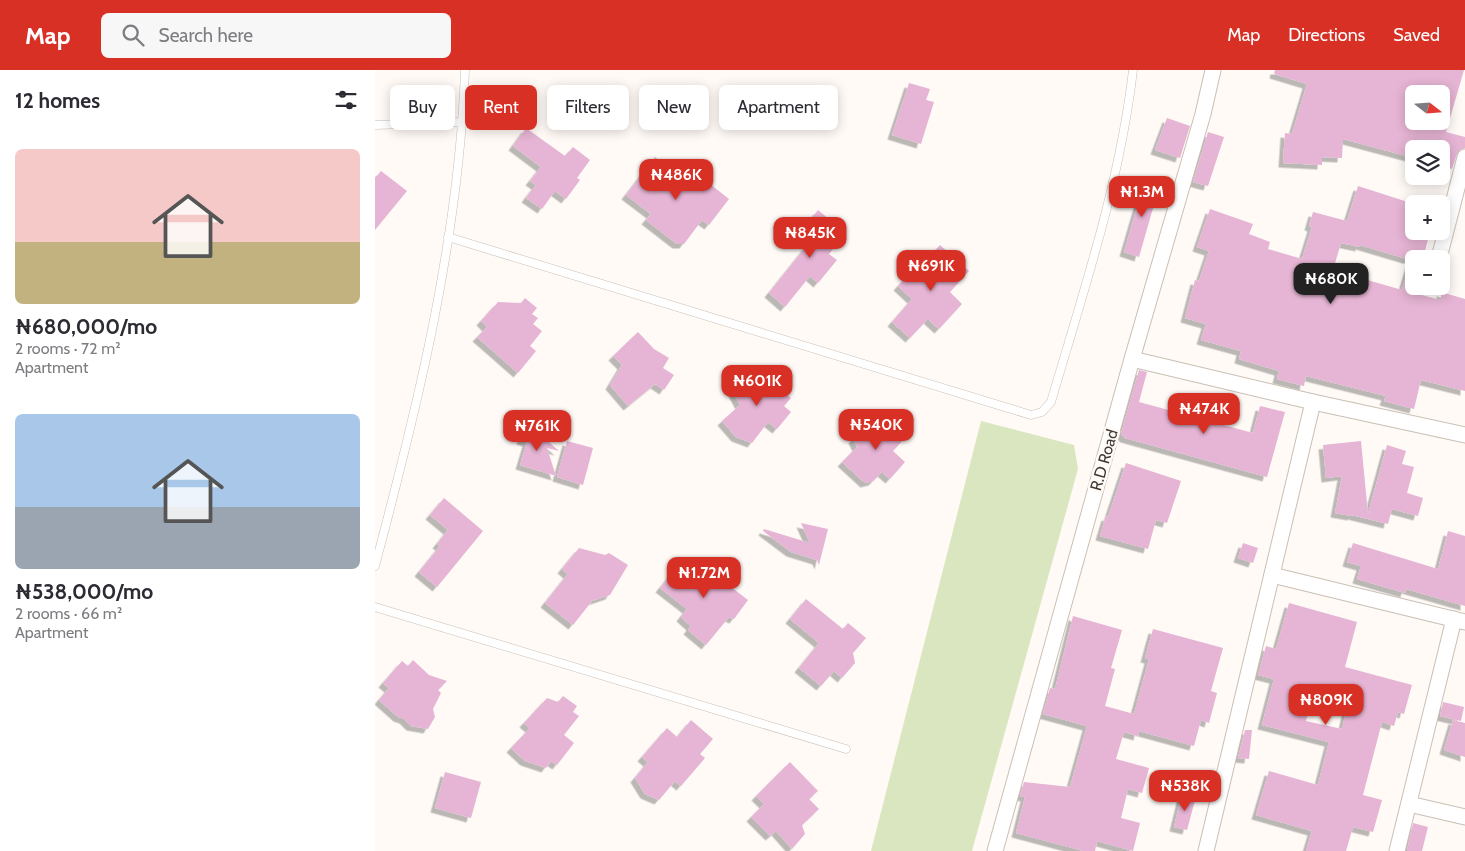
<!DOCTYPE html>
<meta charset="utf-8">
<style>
body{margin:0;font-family:Cabin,sans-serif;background:#f7f7f7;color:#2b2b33;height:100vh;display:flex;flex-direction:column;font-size:19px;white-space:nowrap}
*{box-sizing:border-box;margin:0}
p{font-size:16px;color:#7c7c81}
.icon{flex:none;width:28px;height:28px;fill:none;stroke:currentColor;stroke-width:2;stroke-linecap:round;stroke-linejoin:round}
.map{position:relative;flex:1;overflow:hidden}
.side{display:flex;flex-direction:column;background:#fff;width:375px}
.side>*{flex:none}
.banner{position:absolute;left:15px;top:15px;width:475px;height:45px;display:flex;gap:10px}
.needle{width:32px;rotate:107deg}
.buttons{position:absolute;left:1030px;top:15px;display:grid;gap:10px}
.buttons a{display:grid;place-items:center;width:45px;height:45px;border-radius:8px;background:#fff;box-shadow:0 2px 12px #0003;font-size:25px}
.price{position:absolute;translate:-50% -42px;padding:0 11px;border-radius:10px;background:#d93025;color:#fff;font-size:16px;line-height:32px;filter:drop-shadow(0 1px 2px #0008)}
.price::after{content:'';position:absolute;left:50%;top:30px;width:15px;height:11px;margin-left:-8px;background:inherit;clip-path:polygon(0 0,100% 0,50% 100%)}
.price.active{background:#222;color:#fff}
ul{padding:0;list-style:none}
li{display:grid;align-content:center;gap:10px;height:265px;padding:0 15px}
li span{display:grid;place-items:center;height:155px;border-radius:8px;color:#555}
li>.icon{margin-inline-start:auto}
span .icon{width:90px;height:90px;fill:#fffc;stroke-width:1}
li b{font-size:21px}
h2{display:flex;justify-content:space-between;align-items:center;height:60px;padding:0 15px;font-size:21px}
.pill{padding:0 18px;border-radius:8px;background:#fff;box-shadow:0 2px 12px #0003;font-size:18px;line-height:45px}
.pill.active{background:#d93025;color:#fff}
header{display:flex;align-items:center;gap:30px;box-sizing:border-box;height:70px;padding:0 25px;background:#d93025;color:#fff}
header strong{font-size:24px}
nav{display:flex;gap:28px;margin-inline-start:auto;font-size:18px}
.search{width:350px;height:45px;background:#f7f7f7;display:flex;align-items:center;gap:12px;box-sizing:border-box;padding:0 18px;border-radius:8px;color:#7c7c81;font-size:19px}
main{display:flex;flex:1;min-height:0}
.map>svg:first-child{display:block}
.green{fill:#dae6c0}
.building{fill:#e6b4d4;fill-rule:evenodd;filter:url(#shadow)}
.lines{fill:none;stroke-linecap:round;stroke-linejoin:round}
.service-casing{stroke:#cabfb4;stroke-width:9}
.minor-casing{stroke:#cabfb4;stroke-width:17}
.service{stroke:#fff;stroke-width:8}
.minor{stroke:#fff;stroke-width:15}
.labels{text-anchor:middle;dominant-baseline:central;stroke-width:5;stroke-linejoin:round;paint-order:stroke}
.street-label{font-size:16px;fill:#3d3934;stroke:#fffaf6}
</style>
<header>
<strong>Map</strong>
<div class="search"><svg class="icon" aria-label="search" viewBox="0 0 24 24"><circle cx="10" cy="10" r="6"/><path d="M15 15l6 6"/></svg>Search here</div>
<nav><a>Map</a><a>Directions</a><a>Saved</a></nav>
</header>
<main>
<section class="side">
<h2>12 homes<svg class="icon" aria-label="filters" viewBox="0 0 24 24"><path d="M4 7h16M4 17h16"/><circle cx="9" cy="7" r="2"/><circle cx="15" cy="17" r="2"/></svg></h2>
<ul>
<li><span style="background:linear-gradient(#f6c9c9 60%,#c2b280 0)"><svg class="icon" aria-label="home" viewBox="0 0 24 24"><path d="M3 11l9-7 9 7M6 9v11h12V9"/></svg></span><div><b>₦680,000/mo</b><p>2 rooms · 72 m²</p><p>Apartment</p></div></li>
<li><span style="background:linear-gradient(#a9c7e8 60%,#9aa5b1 0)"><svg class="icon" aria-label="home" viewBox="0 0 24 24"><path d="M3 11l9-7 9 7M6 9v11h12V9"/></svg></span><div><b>₦538,000/mo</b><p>2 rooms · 66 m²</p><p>Apartment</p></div></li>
</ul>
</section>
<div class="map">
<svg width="1090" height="781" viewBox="0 0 1090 781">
<defs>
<filter id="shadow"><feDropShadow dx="-4.5" dy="4.5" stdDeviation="0" flood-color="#0004"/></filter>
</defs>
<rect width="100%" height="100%" fill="#fffaf6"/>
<polygon class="green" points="606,351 699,375 703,399 597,781 496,781"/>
<g class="building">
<path d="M900,0H1089L1071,62L1090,67V78L1083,81L1077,99L1066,96V79H1039V88L968,69L967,88L947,87V95L908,93L910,63L917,64L932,14L899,4ZM1039,24H1066V60L1039,53Z"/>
<polygon points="534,13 555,19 551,30 559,32 546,74 517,65"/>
<polygon points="792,48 815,56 805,88 780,80"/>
<polygon points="151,58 190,86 198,77 215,90 202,108 205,110 191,129 180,121 167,139 151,128 161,115 155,111 166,97 138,76"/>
<polygon points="833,62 849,67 833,116 818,112"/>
<polygon points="280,87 312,112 320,102 354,129 334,155 327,150 309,174 302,174 271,150 276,144 251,125"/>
<polygon points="6,101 32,121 0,160 0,108"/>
<polygon points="770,110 785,114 764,187 749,182"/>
<polygon points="983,116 1039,134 1039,161 1055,161 1048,189 1032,189 985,175 985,177 966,173 958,200 1027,220 1035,193 1039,194 1039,223 1066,230 1066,222 1090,229 1090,321 1046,310 1039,339 1009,331 1011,326 931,306 929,316 902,309 904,301 864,289 866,281 826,270 831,254 810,248 820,210 824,211 834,181 822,177 835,139 878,154 874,164 895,172 893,179 927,189 937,157 934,156 938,142 972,151"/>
<polygon points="443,140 471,163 454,184 462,190 443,213 435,206 410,237 394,223 441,164 430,156"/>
<polygon points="565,175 594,201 575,222 587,234 564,259 553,249 535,268 517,252 537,229 523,216 536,202 538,204"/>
<polygon points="150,228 162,238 157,244 163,248 158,254 167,261 155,276 161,281 143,303 102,267 112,257 106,251 123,232 146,233"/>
<polygon points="263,262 279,279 294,288 288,298 299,305 289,320 280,314 253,336 235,315 247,295 238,286"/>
<polygon points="378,297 416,328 409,336 416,342 402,359 393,352 377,373 361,367 347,351 365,335 358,322"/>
<polygon points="764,300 772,302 764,332 878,363 885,336 910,342 892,407 750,368 746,364"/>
<polygon points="502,343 530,368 518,381 530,392 515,409 507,402 498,411 490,413 467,392 482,377 478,369"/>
<polygon points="156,356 184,381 172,378 181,406 145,395 152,372 146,370 150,357 156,359"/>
<polygon points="192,371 218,378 208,415 182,407"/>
<polygon points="986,371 993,444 1012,375 1031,381 1027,394 1039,397 1032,423 1048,428 1043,446 1017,439 1013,454 977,445 977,446 960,443 967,406 951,408 948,375"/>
<polygon points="751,393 806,411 792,453 781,450 773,479 725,466 731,446 733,447"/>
<polygon points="69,428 108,461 62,517 44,502 65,476 62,474 73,460 55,445"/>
<polygon points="426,453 453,459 444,495 442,490 416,482 388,461 389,459 435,473"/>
<polygon points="1073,461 1090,466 1090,536 1031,519 1030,523 982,509 986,496 972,492 978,473 1063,499"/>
<polygon points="868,473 883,478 878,493 863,488"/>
<polygon points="204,478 230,485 234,483 253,495 235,525 217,531 198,555 170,533 193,504 187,499"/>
<polygon points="309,488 336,510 345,499 360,511 356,517 373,530 359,549 354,547 331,575 313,560 316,556 306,547 312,539 285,518"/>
<polygon points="431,529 468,559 473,553 491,568 478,583 480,593 467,608 459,601 446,616 424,598 444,573 415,549"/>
<path d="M914,533L982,552L970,597L1037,615L1029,644L1023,642L1019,656L1007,652L988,725L1007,730L998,762L978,757L971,781H931L937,761L881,745L894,701L943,715L954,672L887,655L899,609L883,605L891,576L901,579ZM939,620L974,630L967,659L931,651Z"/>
<polygon points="698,546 747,560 736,598 740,599 730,636 759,644 774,589 770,588 778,559 848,578 836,621 842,623 834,653 826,650 819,676 764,661 763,666 749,662 741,689 774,698 767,723 753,719 746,748 765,753 758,781 722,771 720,781 709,781 641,763 650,727 645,726 649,712 695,717 712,656 668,644 675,618 680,619"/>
<polygon points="38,590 54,605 72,611 63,620 66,623 58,639 60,647 53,659 36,656 29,649 23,647 4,630 14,618 8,613 27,591 33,596"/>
<polygon points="188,626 202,636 198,642 204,646 189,665 199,673 182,695 176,691 171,698 150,691 136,678 155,658 149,653 172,628 183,632"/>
<polygon points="1068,632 1089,637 1086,651 1065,646"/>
<polygon points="316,650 338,669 325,684 330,688 306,716 300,711 284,730 270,724 260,708 273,692 267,687 292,658 302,667"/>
<polygon points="1078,650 1090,653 1090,687 1069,680"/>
<polygon points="870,660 877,660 874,689 863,688"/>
<polygon points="415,692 443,721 434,729 444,739 427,755 430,764 417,779 401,761 395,766 376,747 389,734 381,726"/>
<polygon points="70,702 106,712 96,748 60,738"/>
<polygon points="807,724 821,727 812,760 799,757"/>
<polygon points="1038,753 1053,757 1047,781 1032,781"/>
</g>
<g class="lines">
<g class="service-casing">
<g id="service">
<polyline points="0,55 88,52"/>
<path d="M73,167L656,345L667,342L676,332C708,223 745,113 758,0"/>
<path d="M0,496C43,335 84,168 90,0"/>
<polyline points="0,537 471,679"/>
</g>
</g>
<g class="minor-casing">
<g id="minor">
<polyline points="1064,188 1090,87"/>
<polyline points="757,289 938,332 1090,365"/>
<polyline points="897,505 1090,552"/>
<polyline points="1034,734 1090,747"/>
<polyline points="620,781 757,289 828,44 838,0"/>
<polyline points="831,781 938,332"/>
<polyline points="1022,781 1079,549"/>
</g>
</g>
<use href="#service" class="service"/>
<use href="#minor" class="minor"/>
</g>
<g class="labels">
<g class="street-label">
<text transform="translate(729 390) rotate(-74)">R.D Road</text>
</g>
</g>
</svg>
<div class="buttons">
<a><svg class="needle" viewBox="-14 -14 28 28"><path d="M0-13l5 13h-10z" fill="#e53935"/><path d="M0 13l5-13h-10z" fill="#7c7c81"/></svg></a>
<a><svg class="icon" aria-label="layers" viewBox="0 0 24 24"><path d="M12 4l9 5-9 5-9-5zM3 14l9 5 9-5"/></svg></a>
<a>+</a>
<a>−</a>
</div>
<b class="price" style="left:301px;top:131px">₦486K</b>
<b class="price" style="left:767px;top:148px">₦1.3M</b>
<b class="price" style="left:435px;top:189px">₦845K</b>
<b class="price" style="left:556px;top:222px">₦691K</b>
<b class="price active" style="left:956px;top:235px">₦680K</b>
<b class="price" style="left:382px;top:337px">₦601K</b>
<b class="price" style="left:829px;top:365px">₦474K</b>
<b class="price" style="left:501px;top:381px">₦540K</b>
<b class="price" style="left:162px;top:382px">₦761K</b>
<b class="price" style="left:329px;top:529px">₦1.72M</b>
<b class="price" style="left:951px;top:656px">₦809K</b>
<b class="price" style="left:810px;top:742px">₦538K</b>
<div class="banner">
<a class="pill">Buy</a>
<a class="pill active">Rent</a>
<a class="pill">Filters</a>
<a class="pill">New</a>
<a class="pill">Apartment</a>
</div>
</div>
</main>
